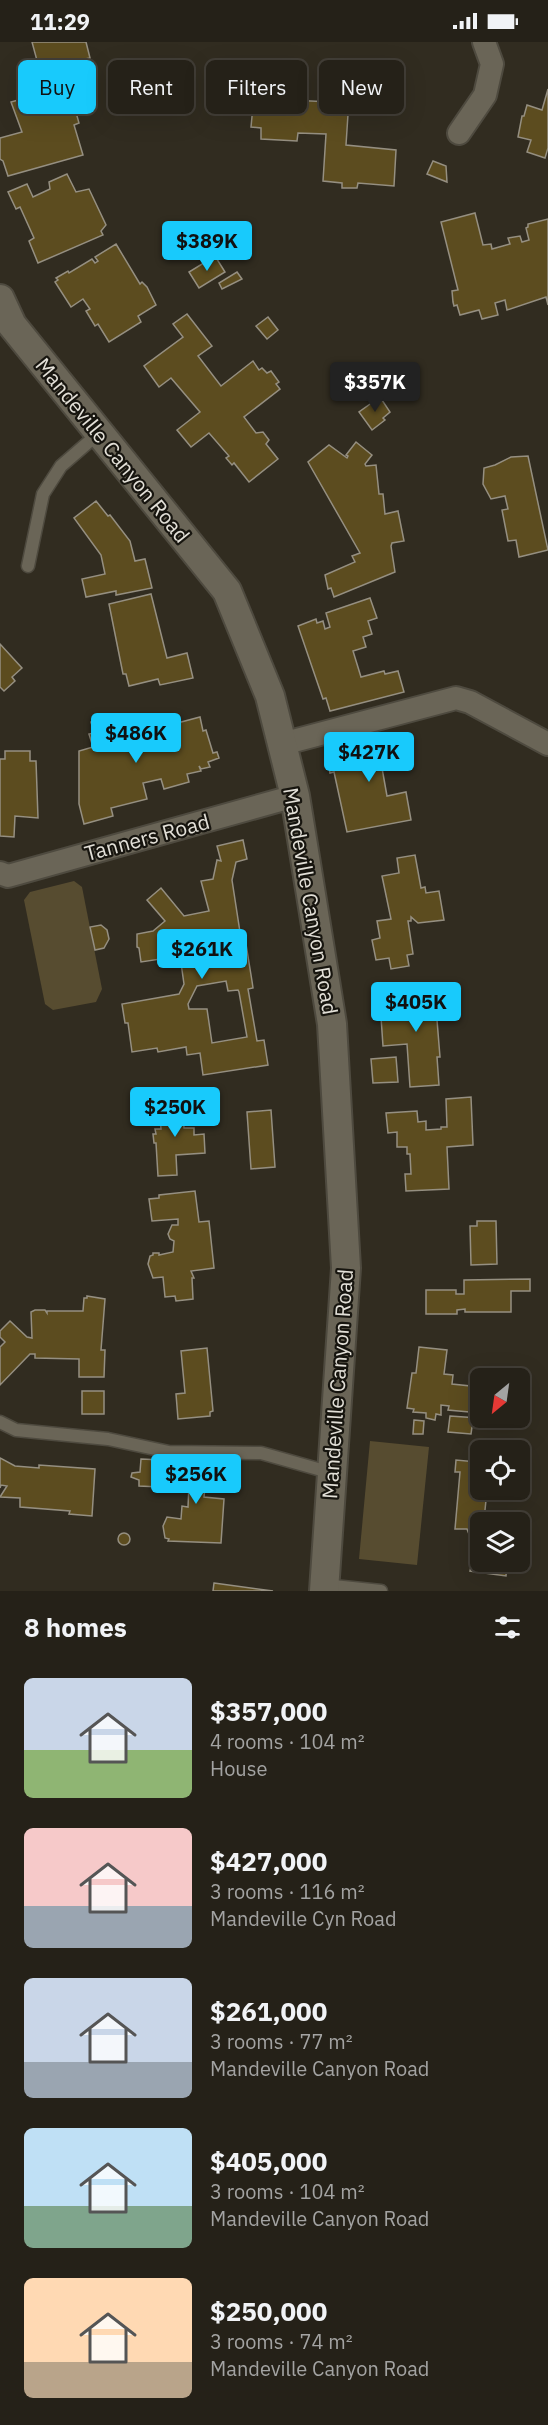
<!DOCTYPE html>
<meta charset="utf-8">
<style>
body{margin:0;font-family:"IBM Plex Sans",sans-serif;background:#2d2921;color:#f1f3f6;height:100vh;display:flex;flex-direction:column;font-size:22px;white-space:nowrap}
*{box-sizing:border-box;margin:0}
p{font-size:20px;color:#a3a3a2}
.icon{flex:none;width:33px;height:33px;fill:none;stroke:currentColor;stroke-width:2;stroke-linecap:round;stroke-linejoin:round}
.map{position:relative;height:1549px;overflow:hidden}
.details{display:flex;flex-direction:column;background:#252118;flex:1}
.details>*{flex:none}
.guide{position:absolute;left:18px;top:18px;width:513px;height:54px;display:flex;gap:12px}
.needle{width:39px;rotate:209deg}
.buttons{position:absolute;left:470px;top:1326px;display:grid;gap:12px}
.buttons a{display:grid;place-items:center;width:60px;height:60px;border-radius:9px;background:#252118;box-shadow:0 6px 24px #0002,0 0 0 2px #423e37;font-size:30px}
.price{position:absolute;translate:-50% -51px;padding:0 14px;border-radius:6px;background:#18cafc;color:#111;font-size:20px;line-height:39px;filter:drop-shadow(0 2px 3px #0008)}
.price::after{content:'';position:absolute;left:50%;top:36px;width:18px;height:14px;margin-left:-9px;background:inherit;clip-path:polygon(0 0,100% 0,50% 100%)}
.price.active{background:#222;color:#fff}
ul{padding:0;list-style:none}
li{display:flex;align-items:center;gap:18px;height:150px;padding:0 24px}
li span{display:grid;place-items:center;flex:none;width:168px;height:120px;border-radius:9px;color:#555}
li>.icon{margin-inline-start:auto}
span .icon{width:72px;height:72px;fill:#fffc;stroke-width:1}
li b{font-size:26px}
h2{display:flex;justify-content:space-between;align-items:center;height:72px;padding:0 24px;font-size:26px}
.pill{padding:0 21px;border-radius:9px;background:#252118;box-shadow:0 6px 24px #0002,0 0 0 2px #423e37;font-size:21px;line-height:54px}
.pill.active{background:#18cafc;color:#111}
.status{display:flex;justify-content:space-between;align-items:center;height:42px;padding:0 30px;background:#252118;direction:ltr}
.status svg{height:16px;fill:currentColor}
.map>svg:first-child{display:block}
.green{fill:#574c30}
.building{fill:#5c4c1f;stroke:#958f81;stroke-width:1.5;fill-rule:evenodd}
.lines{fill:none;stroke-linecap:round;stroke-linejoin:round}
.service-casing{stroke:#4e4a3f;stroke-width:15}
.minor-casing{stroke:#4e4a3f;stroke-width:26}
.tertiary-casing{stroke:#4e4a3f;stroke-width:32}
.service{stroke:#6a6557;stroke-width:12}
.minor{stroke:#6a6557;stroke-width:22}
.tertiary{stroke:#6a6557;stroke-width:28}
.labels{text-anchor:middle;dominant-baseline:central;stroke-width:4.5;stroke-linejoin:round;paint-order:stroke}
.street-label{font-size:21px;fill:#e3e0d8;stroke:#17150f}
</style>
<div class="status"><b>11:29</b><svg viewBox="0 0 49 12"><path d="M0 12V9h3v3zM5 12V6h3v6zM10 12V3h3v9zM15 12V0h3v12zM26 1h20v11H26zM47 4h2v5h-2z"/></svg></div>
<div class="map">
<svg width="548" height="1549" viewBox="0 0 548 1549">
<rect width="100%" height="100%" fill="#312c20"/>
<g class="green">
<polygon points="74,839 82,845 102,947 96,960 53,968 45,962 24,858 30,850"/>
<polygon points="370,1399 429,1405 417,1523 359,1517"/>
</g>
<g class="building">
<polygon points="32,0 86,0 90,16 39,26"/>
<polygon points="259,21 278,23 278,30 291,31 290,58 331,60 331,56 349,57 346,103 396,108 394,144 358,141 357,146 342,146 342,141 323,139 326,92 298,91 297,99 261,97 261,86 251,85 253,64 256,64"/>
<polygon points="548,47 548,106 545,116 527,110 531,98 518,95 522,74 524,74 527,63 542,68"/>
<polygon points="44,51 48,67 73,60 79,81 74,83 83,113 8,134 3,119 0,117 0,96 22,90 11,60"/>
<polygon points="433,119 446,124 447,140 427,132"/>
<polygon points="67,132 76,150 89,147 106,183 101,189 103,193 38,221 29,199 34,196 20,165 16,167 8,150 27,142 33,155 50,147 49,140"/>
<polygon points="475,171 483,203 491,202 492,207 510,202 508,196 520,194 522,200 529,198 526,186 528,185 528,182 548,177 548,263 546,255 507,268 505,258 495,261 498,273 482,277 479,268 460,273 457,263 454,264 453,260 452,249 458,248 441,180"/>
<polygon points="116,202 140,242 142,240 147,245 156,263 138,274 141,280 109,300 98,282 95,284 86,269 90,267 83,257 71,265 55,240 58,238 56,236 68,229 69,231 92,217 95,221 98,219 95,215"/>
<polygon points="215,214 225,230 199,246 189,230"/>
<polygon points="237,230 242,237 222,247 219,241"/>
<polygon points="187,272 212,304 198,314 221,344 253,319 259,328 262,326 267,331 271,329 279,340 276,342 280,347 244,375 256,391 263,390 269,398 266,402 278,417 249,440 234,421 232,423 226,416 229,414 209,391 191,405 177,388 200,370 171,336 159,345 144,324 183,295 173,282"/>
<polygon points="268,275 278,288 267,297 256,284"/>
<polygon points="380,355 390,370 383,376 385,378 372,388 359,370"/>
<polygon points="356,400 372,413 365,422 366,424 376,423 379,452 383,452 385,472 398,469 404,499 392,501 391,504 395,530 334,555 331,546 328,547 325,533 355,520 352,514 360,511 308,420 329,403 347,416 348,414 346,413"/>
<polygon points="528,414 548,508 519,515 516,498 508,499 502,468 508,467 505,454 491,457 483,442 484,426 495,423 511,415"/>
<polygon points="96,459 108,474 110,473 130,499 135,519 145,517 152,546 116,553 116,549 86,555 82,537 105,532 101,513 74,476"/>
<polygon points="151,552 167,616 187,611 193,636 160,643 158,637 129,644 126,632 123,632 109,562"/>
<polygon points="370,556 377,576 368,579 372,592 363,595 366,605 353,609 361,635 384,629 385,632 398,629 404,650 330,669 326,656 323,657 298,584 316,577 317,581 323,579 325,587 330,585 326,571"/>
<polygon points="0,602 22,626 12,635 15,639 4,649 0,645"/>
<polygon points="120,672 124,687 131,685 137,710 140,709 138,703 155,698 157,705 171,702 166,684 200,675 203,689 206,688 213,711 217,710 219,716 208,720 210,725 201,727 199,724 201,729 187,732 189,740 164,747 161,737 143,741 147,757 111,766 113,774 84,782 79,762 79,709 93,705 89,692 94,691 91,680"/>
<polygon points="396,695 396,697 402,696 406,718 401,719 401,722 382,726 387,754 406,750 411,778 347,790 334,730 330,731 326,710 349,705 349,702 379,696 380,698"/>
<polygon points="5,709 30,709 30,719 36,719 38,776 15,774 14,795 0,794 0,717 5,717"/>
<path d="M243,798L247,817L236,820L232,838L240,890H244L252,939L253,946L248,947L257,999L264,998L268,1023L203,1033L200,1011L187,1013L186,1005L158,1010L157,1006L132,1010L128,981H125L122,962L179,952L184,942L180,914L141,920L139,906L137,905V892L153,889L165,879L147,858L161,846L184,874L209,869L201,839L213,837L217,818L221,819L217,804ZM226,939L228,949L238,948L239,950L247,995L212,1001L207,967H189L188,962L197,944Z"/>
<polygon points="415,813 421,846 425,845 426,851 439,849 444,878 418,881 411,875 411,879 408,879 413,912 407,913 409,924 391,927 389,916 376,918 372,898 380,896 377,879 391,877 382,834 399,831 397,816"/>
<polygon points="101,883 107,888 109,897 104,906 95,908 90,885"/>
<polygon points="434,941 440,1015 437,1015 439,1043 410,1045 407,1002 383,1004 381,975 401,974 399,943"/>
<polygon points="396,1015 398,1040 373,1041 371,1017"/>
<polygon points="471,1055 473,1103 447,1105 449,1147 406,1149 405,1132 411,1132 410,1112 407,1112 407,1105 397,1105 397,1090 388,1091 386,1071 417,1069 418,1080 426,1079 426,1088 441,1087 441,1085 447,1085 446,1057"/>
<polygon points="182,1058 184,1086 194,1086 194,1093 204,1092 205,1111 176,1113 177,1133 158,1134 156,1101 154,1101 153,1092 156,1092 155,1087 161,1087 159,1060"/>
<polygon points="271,1068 275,1125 251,1127 247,1070"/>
<polygon points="195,1149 199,1180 209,1179 214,1226 191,1229 194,1236 192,1236 193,1257 176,1259 175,1254 165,1255 163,1235 153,1236 148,1222 150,1214 153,1213 153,1211 159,1211 159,1213 173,1210 174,1199 170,1197 168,1192 172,1183 178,1183 178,1177 152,1179 149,1157 159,1156 159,1153"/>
<polygon points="477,1179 496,1179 497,1222 471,1223 470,1184 477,1184"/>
<polygon points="530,1237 530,1249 511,1249 511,1270 465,1270 465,1267 457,1268 457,1272 426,1272 426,1248 456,1248 456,1252 464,1252 464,1238"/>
<polygon points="87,1254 105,1257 101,1308 105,1308 104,1335 79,1335 79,1317 35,1316 35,1312 30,1312 0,1343 0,1305 5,1300 0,1295 0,1289 10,1279 27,1295 32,1296 31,1270 35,1268 45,1268 47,1271 47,1269 83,1269 84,1256 87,1256"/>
<polygon points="419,1305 447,1308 444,1332 453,1333 452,1342 480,1345 480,1371 448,1368 449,1364 441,1363 441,1373 436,1372 435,1378 426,1376 426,1371 413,1370 414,1367 407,1366 412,1331 416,1331"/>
<polygon points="207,1306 213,1369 210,1370 210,1374 178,1377 176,1352 185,1351 181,1309"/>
<rect x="82" y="1349" width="22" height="23"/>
<polygon points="450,1374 478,1376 477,1386 472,1385 471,1392 448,1390"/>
<polygon points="414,1378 424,1379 423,1392 413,1392"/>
<polygon points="478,1415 480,1415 480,1448 497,1448 487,1448 484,1478 480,1480 480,1520 507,1520 506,1534 470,1529 475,1508 467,1487 455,1487 460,1430 455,1430 456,1418 477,1420"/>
<polygon points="0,1416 15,1424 39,1426 39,1423 95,1427 92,1474 69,1472 70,1469 20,1465 20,1456 0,1455 7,1444 1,1443 0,1446"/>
<polygon points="141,1417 162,1418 160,1445 139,1444 139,1438 131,1435 132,1431 140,1430"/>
<polygon points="172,1418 208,1420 207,1422 217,1423 215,1445 205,1444 204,1455 224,1457 221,1501 168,1499 169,1497 165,1496 163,1484 167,1475 181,1477 182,1464 188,1465 189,1443 170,1441"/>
<circle cx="124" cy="1497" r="6"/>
<polygon points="214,1541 273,1549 213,1549"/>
</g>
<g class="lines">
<g class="service-casing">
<g id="service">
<polyline points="28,524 43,452 61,424 99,391"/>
<polyline points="0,1380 16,1388 108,1397 169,1410 261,1411 332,1431"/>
<polyline points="324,1543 381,1549"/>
</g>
</g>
<g class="minor-casing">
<g id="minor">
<polyline points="459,91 485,53 492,22 484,0"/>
<polyline points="282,702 456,656 470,660 548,702"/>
<polyline points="0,831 8,834 295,754"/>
</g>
</g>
<g class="tertiary-casing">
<polyline id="tertiary" points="0,257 12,283 227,549 270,654 295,754 332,982 346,1226 324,1549"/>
</g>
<use href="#service" class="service"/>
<use href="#minor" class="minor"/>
<use href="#tertiary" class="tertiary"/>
</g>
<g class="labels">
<g class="street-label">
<text transform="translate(113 408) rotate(51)">Mandeville Canyon Road</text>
<text transform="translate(147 795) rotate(-15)">Tanners Road</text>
<text transform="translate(311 859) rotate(80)">Mandeville Canyon Road</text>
<text transform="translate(337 1342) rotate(-86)">Mandeville Canyon Road</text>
</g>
</g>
</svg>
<div class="buttons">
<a><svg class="needle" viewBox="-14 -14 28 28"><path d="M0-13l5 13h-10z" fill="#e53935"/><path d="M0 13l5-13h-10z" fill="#a3a3a2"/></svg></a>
<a><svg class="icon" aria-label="locate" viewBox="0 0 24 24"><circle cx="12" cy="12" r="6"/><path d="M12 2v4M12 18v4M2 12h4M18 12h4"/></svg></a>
<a><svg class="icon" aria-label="layers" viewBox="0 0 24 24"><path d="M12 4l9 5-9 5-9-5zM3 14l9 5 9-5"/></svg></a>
</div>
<b class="price" style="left:207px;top:230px">$389K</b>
<b class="price active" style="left:375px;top:371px">$357K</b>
<b class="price" style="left:136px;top:722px">$486K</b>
<b class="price" style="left:369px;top:741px">$427K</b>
<b class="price" style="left:202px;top:938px">$261K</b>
<b class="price" style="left:416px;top:991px">$405K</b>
<b class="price" style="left:175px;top:1096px">$250K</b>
<b class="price" style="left:196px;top:1463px">$256K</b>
<div class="guide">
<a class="pill active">Buy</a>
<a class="pill">Rent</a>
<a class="pill">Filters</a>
<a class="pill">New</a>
</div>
</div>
<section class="details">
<h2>8 homes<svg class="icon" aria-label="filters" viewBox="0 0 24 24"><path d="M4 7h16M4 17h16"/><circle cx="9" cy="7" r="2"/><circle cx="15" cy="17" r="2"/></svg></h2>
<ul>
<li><span style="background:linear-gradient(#c9d6e8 60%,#8fb573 0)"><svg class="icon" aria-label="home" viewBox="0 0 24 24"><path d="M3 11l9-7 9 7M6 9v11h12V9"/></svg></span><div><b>$357,000</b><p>4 rooms · 104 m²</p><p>House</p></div></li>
<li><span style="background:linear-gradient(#f6c9c9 65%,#9aa5b1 0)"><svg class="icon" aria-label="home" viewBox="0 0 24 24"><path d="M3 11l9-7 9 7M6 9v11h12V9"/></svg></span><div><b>$427,000</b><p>3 rooms · 116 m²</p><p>Mandeville Cyn Road</p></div></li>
<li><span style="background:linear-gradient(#c9d6e8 70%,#9aa5b1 0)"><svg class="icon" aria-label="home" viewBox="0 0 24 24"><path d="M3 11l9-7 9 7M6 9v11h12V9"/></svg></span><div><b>$261,000</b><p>3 rooms · 77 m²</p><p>Mandeville Canyon Road</p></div></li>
<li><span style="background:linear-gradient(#bfe0f5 65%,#7fa58c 0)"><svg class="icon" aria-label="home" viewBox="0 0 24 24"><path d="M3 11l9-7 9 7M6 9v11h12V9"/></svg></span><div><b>$405,000</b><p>3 rooms · 104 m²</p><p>Mandeville Canyon Road</p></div></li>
<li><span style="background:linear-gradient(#ffd9b3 70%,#b9a48a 0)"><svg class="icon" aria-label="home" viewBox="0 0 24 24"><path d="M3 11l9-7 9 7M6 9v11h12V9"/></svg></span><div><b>$250,000</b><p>3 rooms · 74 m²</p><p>Mandeville Canyon Road</p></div></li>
</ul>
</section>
